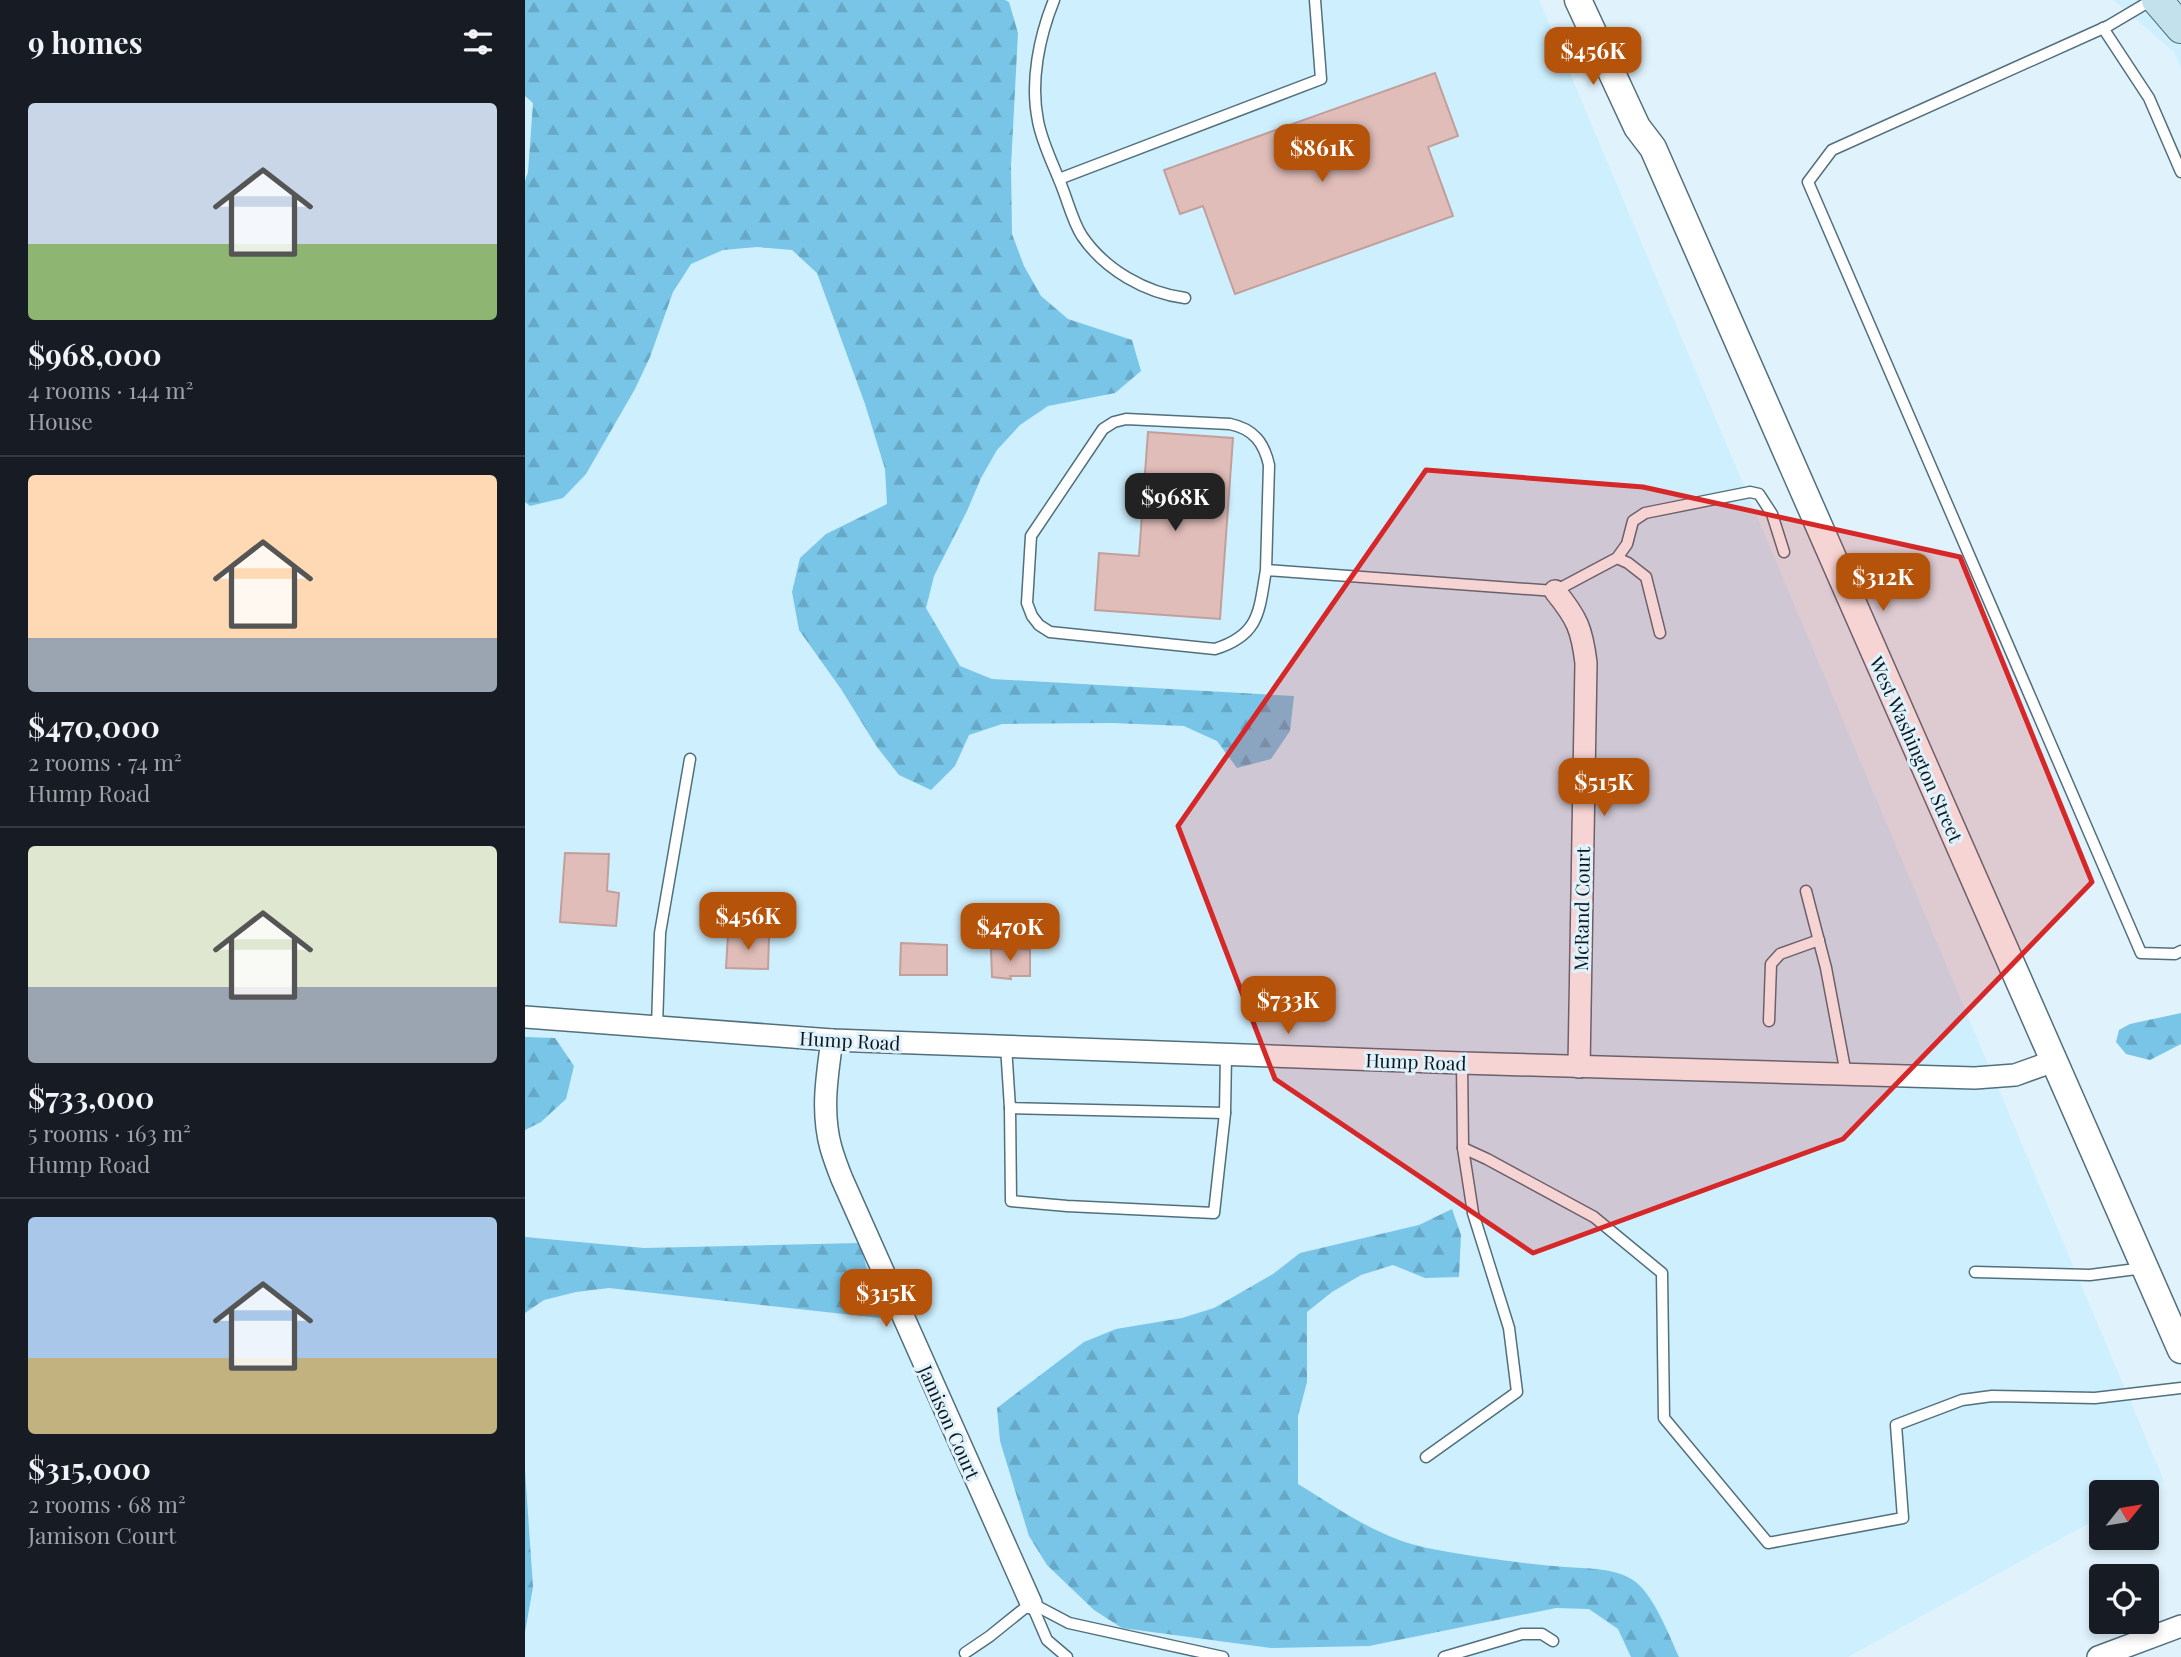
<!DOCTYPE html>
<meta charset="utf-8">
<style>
body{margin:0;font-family:"Playfair Display",serif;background:#20242c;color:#f1f3f6;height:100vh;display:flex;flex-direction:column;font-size:26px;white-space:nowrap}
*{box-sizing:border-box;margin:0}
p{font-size:23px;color:#9ea1a6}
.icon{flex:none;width:38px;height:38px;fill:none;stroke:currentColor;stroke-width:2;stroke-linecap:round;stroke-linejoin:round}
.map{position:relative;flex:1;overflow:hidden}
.side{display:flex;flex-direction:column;background:#171b24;width:525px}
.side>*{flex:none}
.needle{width:46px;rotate:60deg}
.fabs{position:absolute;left:1564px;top:1480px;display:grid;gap:14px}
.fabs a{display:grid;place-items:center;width:70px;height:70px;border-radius:7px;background:#171b24;box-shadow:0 4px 10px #0003;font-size:35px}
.price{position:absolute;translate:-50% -60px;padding:0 16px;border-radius:14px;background:#b45309;color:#fff;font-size:23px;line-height:46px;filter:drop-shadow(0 2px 4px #0008)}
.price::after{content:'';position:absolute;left:50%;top:42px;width:21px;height:16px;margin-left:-10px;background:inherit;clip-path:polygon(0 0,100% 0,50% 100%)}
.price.active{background:#222;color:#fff}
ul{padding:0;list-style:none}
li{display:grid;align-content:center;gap:14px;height:371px;padding:0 28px}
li+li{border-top:2px solid #363941}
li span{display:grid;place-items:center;height:217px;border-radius:7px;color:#555}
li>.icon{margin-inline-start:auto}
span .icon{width:126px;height:126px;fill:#fffc;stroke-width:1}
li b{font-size:30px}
h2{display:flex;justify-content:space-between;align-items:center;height:84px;padding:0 28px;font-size:30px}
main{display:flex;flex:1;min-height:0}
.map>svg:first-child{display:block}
.built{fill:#ceeffe}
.forest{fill:url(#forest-firs)}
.building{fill:#e0bdb9;stroke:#c19f9b;stroke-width:2}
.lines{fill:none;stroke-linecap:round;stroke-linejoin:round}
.service-casing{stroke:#526f7c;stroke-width:13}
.minor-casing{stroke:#526f7c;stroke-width:24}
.tertiary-casing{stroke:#526f7c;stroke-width:29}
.secondary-casing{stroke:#526f7c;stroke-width:32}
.service{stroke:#fff;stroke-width:10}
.minor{stroke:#fff;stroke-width:21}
.tertiary{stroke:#fff;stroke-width:26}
.secondary{stroke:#c2e1ed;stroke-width:30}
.marked{fill:#d62828;fill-opacity:0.2;stroke:#d62828;stroke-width:5;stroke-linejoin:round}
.labels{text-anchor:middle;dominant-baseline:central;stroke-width:6;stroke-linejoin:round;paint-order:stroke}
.street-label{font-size:19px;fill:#0b171d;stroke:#e0f3fc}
</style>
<main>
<section class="side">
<h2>9 homes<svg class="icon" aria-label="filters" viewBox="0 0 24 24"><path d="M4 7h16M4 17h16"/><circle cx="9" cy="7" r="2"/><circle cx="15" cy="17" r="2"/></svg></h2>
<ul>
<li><span style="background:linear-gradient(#c9d6e8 65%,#8fb573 0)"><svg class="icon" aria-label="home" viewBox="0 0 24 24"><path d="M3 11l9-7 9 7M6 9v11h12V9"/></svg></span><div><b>$968,000</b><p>4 rooms · 144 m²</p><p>House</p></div></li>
<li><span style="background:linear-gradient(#ffd9b3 75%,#9aa5b1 0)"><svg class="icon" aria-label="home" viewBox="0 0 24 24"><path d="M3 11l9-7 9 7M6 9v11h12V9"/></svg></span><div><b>$470,000</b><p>2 rooms · 74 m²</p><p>Hump Road</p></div></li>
<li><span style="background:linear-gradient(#dfe7d0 65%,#9aa5b1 0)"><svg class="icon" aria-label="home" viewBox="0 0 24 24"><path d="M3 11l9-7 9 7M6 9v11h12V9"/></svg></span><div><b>$733,000</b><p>5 rooms · 163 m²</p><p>Hump Road</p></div></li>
<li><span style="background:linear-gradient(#a9c7e8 65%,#c2b280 0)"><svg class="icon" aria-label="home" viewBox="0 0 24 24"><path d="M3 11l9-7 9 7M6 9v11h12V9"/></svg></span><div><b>$315,000</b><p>2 rooms · 68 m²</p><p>Jamison Court</p></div></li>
</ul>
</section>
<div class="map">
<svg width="1656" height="1657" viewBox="0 0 1656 1657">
<defs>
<pattern id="forest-firs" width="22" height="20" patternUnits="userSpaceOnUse" patternTransform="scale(1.75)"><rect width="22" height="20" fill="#78c5e7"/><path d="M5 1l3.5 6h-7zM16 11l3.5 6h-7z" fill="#66a8c6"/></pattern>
</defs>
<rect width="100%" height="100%" fill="#e0f3fc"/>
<g class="built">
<polygon points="0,0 1014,0 1639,1481 1618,1493 1577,1493 1577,1516 1323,1657 0,1657"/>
<polygon points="1588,0 1656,0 1656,69 1649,52"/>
</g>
<g class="forest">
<polygon points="0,0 480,0 484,2 493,33 486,166 487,234 499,266 516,296 543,319 607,340 616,371 590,393 523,406 495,425 472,450 456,478 442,511 409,576 401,608 435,666 467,679 769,696 765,731 746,759 712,768 692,741 659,726 588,723 477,724 444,735 430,766 406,790 374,775 352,747 316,689 274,630 267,592 275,558 301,534 362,504 360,469 340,404 292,273 267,250 232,247 198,250 166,264 148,292 125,357 110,389 61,474 38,498 5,506 0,502 0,181 3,172 8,103 0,96"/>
<polygon points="1656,1013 1656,1044 1625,1060 1601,1054 1591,1042 1594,1030 1605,1024"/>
<polygon points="0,1037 30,1038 49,1066 41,1099 16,1122 0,1130"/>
<path d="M927,1209L936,1235L934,1277L900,1278L868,1265L836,1275L807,1292L782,1312V1382L773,1416V1484C814,1509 854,1538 902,1548C947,1557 994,1563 1040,1567C1061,1569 1088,1567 1108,1580C1128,1593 1144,1635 1154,1657H1106L1093,1629L1064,1609L1031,1608L844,1646L746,1648L597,1628L569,1610L522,1565L504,1536L475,1441L472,1408L559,1342L591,1329L657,1318L689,1308L748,1274L775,1253L894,1225Z"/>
<polygon points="0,1237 119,1248 335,1243 355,1318 84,1288 51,1292 19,1300 0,1313"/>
<polygon points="0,1470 8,1587 0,1632"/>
</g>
<g class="building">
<polygon points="910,73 933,136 903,147 928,216 710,294 678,206 655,214 639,170"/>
<polygon points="623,432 708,438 695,619 570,610 574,553 614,556"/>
<polygon points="40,853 84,854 82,891 94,893 91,926 35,922"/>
<polygon points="203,934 244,937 243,969 201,968"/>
<polygon points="376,943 422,945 422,975 375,975"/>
<polygon points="486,947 505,950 505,976 485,976 486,979 467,977 466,949 486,949"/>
</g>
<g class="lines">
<g class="service-casing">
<g id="service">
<path d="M529,0C514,37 505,82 513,121C517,143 529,166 537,187C543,202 548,222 557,236C580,270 621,293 660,298"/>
<polyline points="1627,0 1583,26 1307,150 1283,182 1616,953 1650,954 1656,951"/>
<polyline points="1578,28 1624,98 1656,172"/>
<polyline points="534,179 796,79 790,0"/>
<polyline points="1092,558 1103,563 1121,577 1135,633"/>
<path d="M741,570C734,611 735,635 690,649L525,632L514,625L507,616L502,603L506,536L578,429L589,422L601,419L705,424C729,429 739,443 744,465L741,570L1030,591L1092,558L1102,544L1108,521L1120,513L1225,492L1234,494L1247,514L1259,552"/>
<polyline points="1281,891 1301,968 1321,1074"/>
<polyline points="1244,1021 1246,964 1255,954 1294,940"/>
<polyline points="132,1027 135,933 165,759"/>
<polyline points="481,1046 485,1108 700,1113 701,1054"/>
<polyline points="485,1108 486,1201 542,1206 689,1213 700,1113"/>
<polyline points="938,1148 962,1159 1069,1217 1137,1273 1139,1418 1243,1543 1378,1518 1371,1425 1437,1400 1467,1396 1570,1398 1656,1388"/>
<polyline points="1450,1272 1565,1275 1619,1268"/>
<polyline points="901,1457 992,1392 984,1328 948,1213 938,1148 937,1063"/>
<polyline points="506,1603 544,1623 698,1657"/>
<polyline points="506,1603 522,1640 542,1657"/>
<polyline points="440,1653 465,1636 506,1603"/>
<polyline points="919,1657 997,1634 1017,1634 1028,1641"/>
</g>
</g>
<g class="minor-casing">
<g id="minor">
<path d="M1030,591C1052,618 1057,629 1061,663L1054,1067"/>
<polyline points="0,1017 307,1040 937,1063 1450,1078 1490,1075 1529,1061"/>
<path d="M307,1040C302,1076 296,1112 306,1148C309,1158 313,1169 317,1179L506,1603"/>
<polyline points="1573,1657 1656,1626"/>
</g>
</g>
<g class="tertiary-casing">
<polyline id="tertiary" points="1053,0 1112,127 1128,148 1656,1350"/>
</g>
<g class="secondary-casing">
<polyline id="secondary" points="1632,0 1656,28"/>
</g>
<use href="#service" class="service"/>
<use href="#minor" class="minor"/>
<use href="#tertiary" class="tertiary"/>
<use href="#secondary" class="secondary"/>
</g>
<path class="marked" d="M901,470L1118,487L1435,557L1567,882L1318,1139L1008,1253L750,1079L653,826Z"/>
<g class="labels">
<g class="street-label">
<text transform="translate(1392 749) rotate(66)">West Washington Street</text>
<text transform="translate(1056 909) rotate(-89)">McRand Court</text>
<text transform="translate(325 1040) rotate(3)">Hump Road</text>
<text transform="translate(891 1061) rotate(2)">Hump Road</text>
<text transform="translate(425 1422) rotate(66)">Jamison Court</text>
</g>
</g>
</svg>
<div class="fabs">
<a><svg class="needle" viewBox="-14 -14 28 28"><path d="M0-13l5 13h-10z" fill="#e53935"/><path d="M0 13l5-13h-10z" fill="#9ea1a6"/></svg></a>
<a><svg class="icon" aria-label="locate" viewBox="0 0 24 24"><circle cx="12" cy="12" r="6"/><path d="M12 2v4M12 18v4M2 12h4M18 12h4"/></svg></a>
</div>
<b class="price" style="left:1068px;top:87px">$456K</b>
<b class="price" style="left:797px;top:184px">$861K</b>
<b class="price active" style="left:650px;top:533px">$968K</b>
<b class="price" style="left:1358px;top:613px">$312K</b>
<b class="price" style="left:1079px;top:818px">$515K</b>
<b class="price" style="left:223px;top:952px">$456K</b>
<b class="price" style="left:485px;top:963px">$470K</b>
<b class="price" style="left:763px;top:1036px">$733K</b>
<b class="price" style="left:361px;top:1329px">$315K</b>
</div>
</main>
